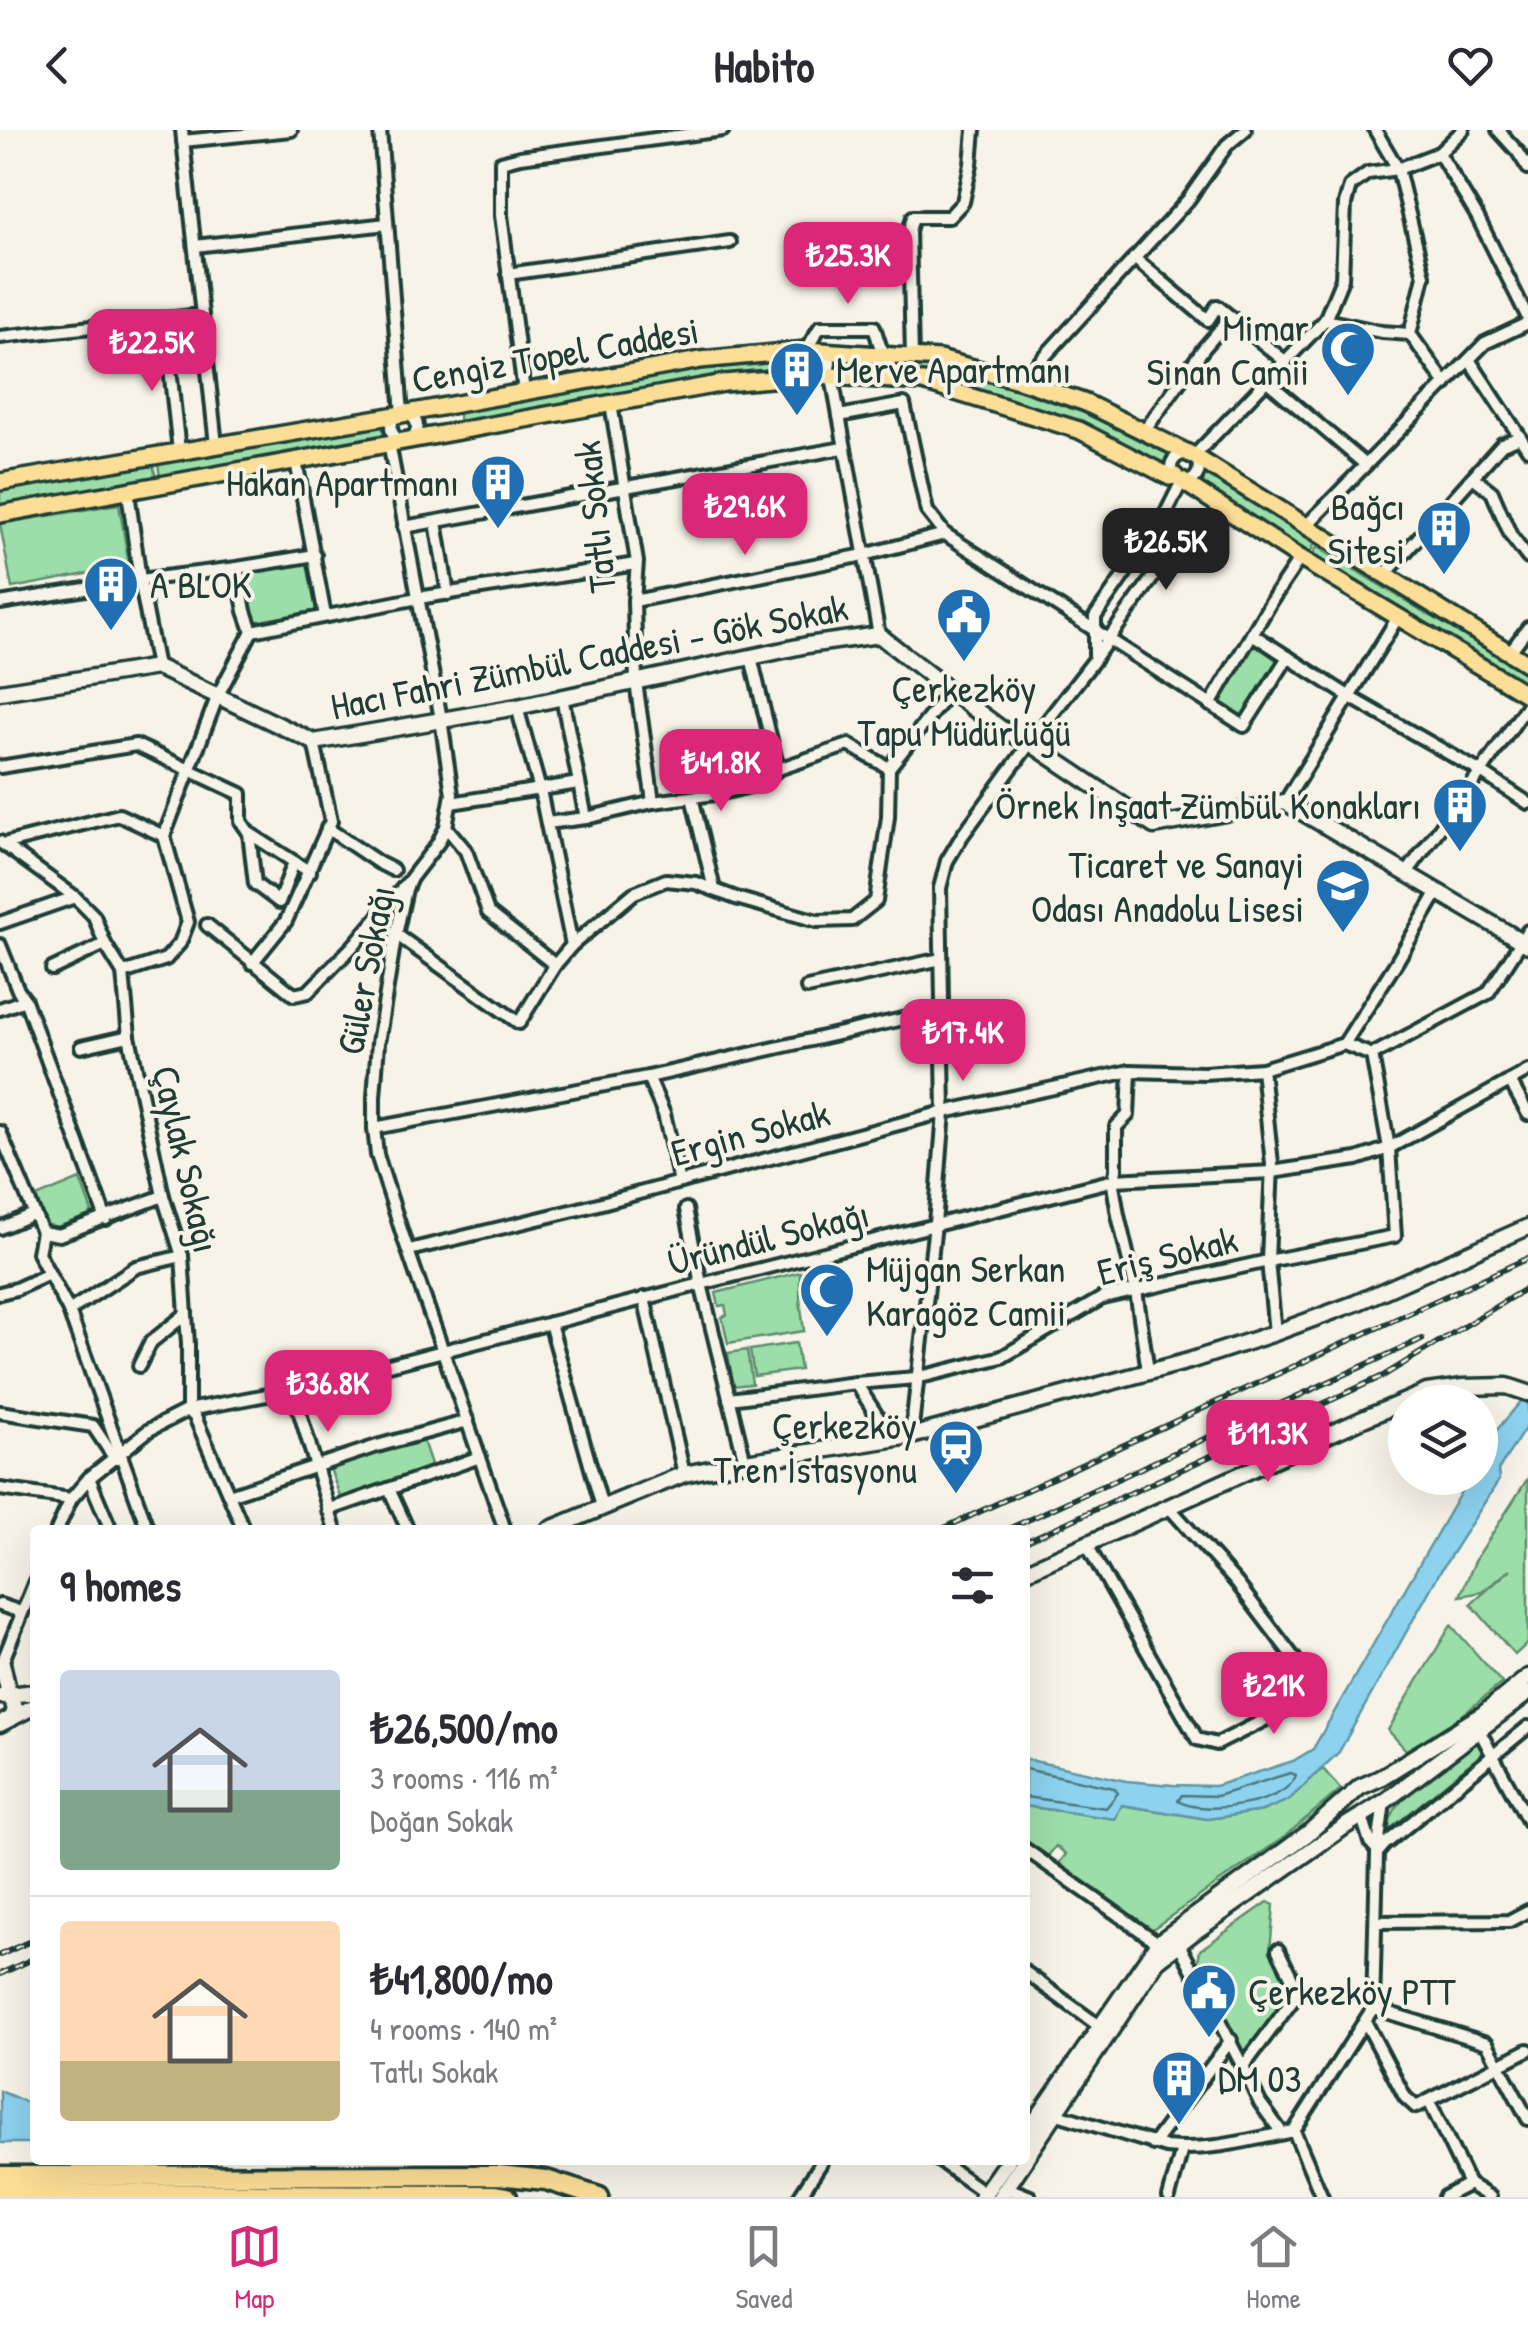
<!DOCTYPE html>
<meta charset="utf-8">
<style>
body{margin:0;font-family:"Patrick Hand",sans-serif;background:#f2f2f3;color:#2b2b33;height:100vh;display:flex;flex-direction:column;font-size:38px;white-space:nowrap}
*{box-sizing:border-box;margin:0}
p{font-size:32px;color:#7c7c81}
.icon{flex:none;width:55px;height:55px;fill:none;stroke:currentColor;stroke-width:2;stroke-linecap:round;stroke-linejoin:round}
.map{position:relative;flex:1;overflow:hidden}
.sheet{position:absolute;left:30px;top:1395px;width:1000px;height:640px;display:flex;flex-direction:column;background:#fff;border-radius:10px;box-shadow:0 10px 40px #0002}
.sheet>*{flex:none}
.fabs{position:absolute;left:1388px;top:1255px;display:grid;gap:20px}
.fabs a{display:grid;place-items:center;width:110px;height:110px;border-radius:50%;background:#fff;box-shadow:0 10px 40px #0002;font-size:50px}
.price{position:absolute;translate:-50% -85px;padding:0 22px;border-radius:20px;background:#db2777;color:#fff;font-size:32px;line-height:65px;filter:drop-shadow(0 2px 5px #0008)}
.price::after{content:'';position:absolute;left:50%;top:60px;width:30px;height:22px;margin-left:-15px;background:inherit;clip-path:polygon(0 0,100% 0,50% 100%)}
.price.selected{background:#222;color:#fff}
ul{padding:0;list-style:none}
li{display:flex;align-items:center;gap:30px;height:250px;padding:0 30px}
li+li{border-top:2px solid #e1e1e2}
li span{display:grid;place-items:center;flex:none;width:280px;height:200px;border-radius:10px;color:#555}
li>.icon{margin-inline-start:auto}
span .icon{width:120px;height:120px;fill:#fffc;stroke-width:1}
li b{font-size:42px}
h2{display:flex;justify-content:space-between;align-items:center;height:120px;padding:0 30px;font-size:42px}
header{display:flex;justify-content:space-between;align-items:center;height:130px;padding:0 30px;background:#fff;font-size:45px;font-weight:700}
.tab-bar{display:flex;justify-content:space-around;align-items:center;height:140px;border-top:2px solid #e1e1e2;background:#fff;font-size:28px;color:#7c7c81}
.tab-bar a{display:grid;justify-items:center;gap:5px}
.tab-bar .selected{color:#db2777}
.map>svg:first-child{display:block}
.green{fill:#9cdea9;stroke:#5e8e6e;stroke-width:2.5}
.water{fill:#8dd2ef;stroke:#6196a4;stroke-width:2.5}
.lines{fill:none;stroke-linecap:round;stroke-linejoin:round}
.shore{stroke:#4b797f;stroke-width:2.5}
.street-casing{stroke:#1f3d34;stroke-width:18}
.secondary-casing{stroke:#1f3d34;stroke-width:21}
.primary-casing{stroke:#1f3d34;stroke-width:22}
.highway-casing{stroke:#1f3d34;stroke-width:25}
.street{stroke:#f7f3e8;stroke-width:10}
.secondary{stroke:#f7f3e8;stroke-width:14}
.primary{stroke:#fcde96;stroke-width:15}
.highway{stroke:#fcde96;stroke-width:18}
.rail-casing{stroke:#1f3d34;stroke-width:6}
.rail{stroke:#f7f3e8;stroke-width:2.5;stroke-dasharray:8;stroke-linecap:butt}
.labels{text-anchor:middle;dominant-baseline:central;stroke-width:8;stroke-linejoin:round;paint-order:stroke}
.poi-label{font-size:38px;fill:#1f3d34;stroke:#f7f3e8;text-anchor:end}
.street-label{font-size:38px;fill:#1f3d34;stroke:#f7f3e8}
</style>
<header><svg class="icon" aria-label="back" viewBox="0 0 24 24"><path d="M15 5l-7 7 7 7"/></svg>Habito<svg class="icon" aria-label="heart" viewBox="0 0 24 24"><path d="M12 20l-8-8c-3-5 5-10 8-4 3-6 11-1 8 4z"/></svg></header>
<div class="map">
<svg width="1528" height="2067" viewBox="0 0 1528 2067">
<rect width="100%" height="100%" fill="#f7f3e8"/>
<filter id="ink" filterUnits="userSpaceOnUse"><feTurbulence type="fractalNoise" baseFrequency=".01" numOctaves="2"/><feDisplacementMap in="SourceGraphic" scale="20" xChannelSelector="R" yChannelSelector="G"/><feConvolveMatrix kernelMatrix="1 2 1 2 8 2 1 2 1" color-interpolation-filters="sRGB"/></filter>
<g filter="url(#ink)">
<g class="green">
<path d="M838,225H862L978,246L1098,285L1172,324L1165,335C1102,304 1039,274 969,260C926,251 882,246 838,239Z"/>
<path d="M800,228V240L460,294L458,280C571,259 685,236 800,228Z"/>
<polygon points="386,291 389,306 160,348 158,333"/>
<polygon points="153,334 156,348 0,375 0,360"/>
<polygon points="1203,340 1316,412 1309,424 1195,353"/>
<polygon points="119,374 129,436 12,458 0,394"/>
<polygon points="1317,417 1528,545 1528,562 1310,429"/>
<polygon points="310,430 319,480 250,493 241,442"/>
<polygon points="1253,515 1257,516 1279,532 1247,585 1239,587 1216,574 1249,516"/>
<polygon points="80,1049 92,1082 89,1086 59,1099 45,1098 29,1070"/>
<polygon points="800,1142 800,1169 804,1201 728,1213 722,1187 727,1185 725,1175 719,1176 716,1163"/>
<polygon points="796,1213 800,1240 754,1246 750,1220"/>
<polygon points="747,1220 752,1254 733,1256 728,1223"/>
<polygon points="422,1308 433,1340 342,1372 328,1333"/>
<polygon points="1528,1348 1528,1513 1515,1525 1471,1474 1511,1439 1482,1462 1460,1466 1476,1429"/>
<polygon points="1451,1495 1502,1553 1449,1596 1406,1620 1388,1600"/>
<path d="M1478,1611L1484,1622L1388,1701C1389,1693 1391,1685 1396,1678C1414,1654 1453,1628 1478,1611Z"/>
<polygon points="1321,1640 1324,1640 1341,1659 1284,1707 1151,1800 1058,1735 1066,1724 1056,1716 1047,1727 1025,1713 1025,1676 1115,1689 1121,1675 1208,1689 1262,1681 1288,1670"/>
<polygon points="1268,1772 1274,1775 1270,1821 1290,1856 1285,1872 1251,1922 1241,1920 1198,1831 1200,1820"/>
</g>
<g class="water">
<polygon points="1528,1263 1528,1294 1498,1340 1499,1350 1440,1442 1339,1622 1289,1670 1262,1681 1208,1689 1122,1675 1115,1689 1025,1676 1025,1629 1127,1651 1173,1655 1215,1656 1293,1631 1313,1619 1466,1353 1466,1348 1480,1348 1480,1320"/>
<polygon points="0,1961 35,1976 35,2013 0,2013"/>
</g>
<g class="lines">
<g class="shore">
<polyline points="1025,1639 1114,1658 1118,1663 1106,1678 1025,1667"/>
<path d="M1290,1643L1296,1645C1287,1675 1202,1686 1178,1671L1182,1665L1217,1666Z"/>
</g>
<g class="street-casing">
<g id="street">
<polyline points="182,0 216,315"/>
<polyline points="380,0 402,284"/>
<polyline points="1375,0 1398,39 1424,146 1410,204 1446,254"/>
<polyline points="1498,0 1518,22 1528,38"/>
<polyline points="183,11 291,0"/>
<polyline points="1439,23 1477,86 1528,188"/>
<polyline points="195,116 387,94"/>
<polyline points="1134,128 1208,190 1217,176 1286,232"/>
<polyline points="508,144 730,112"/>
<polyline points="1325,190 1382,202 1410,204"/>
<polyline points="166,202 179,321"/>
<polyline points="0,207 202,185"/>
<circle cx="818" cy="232" r="12"/>
<polyline points="806,220 820,197 874,197 880,216 886,225"/>
<polyline points="912,227 909,101 913,87 949,87 963,72 971,34 974,0"/>
<polyline points="1470,231 1528,319"/>
<polyline points="832,247 879,505"/>
<polyline points="1022,251 1188,70 1227,15 1245,0"/>
<polyline points="1267,251 1366,335"/>
<polyline points="524,262 501,85 501,32 520,27 723,0"/>
<polyline points="611,274 637,432 634,471 636,552 653,672"/>
<circle cx="404" cy="297" r="13"/>
<polyline points="839,286 904,274 927,381 945,404"/>
<polyline points="1145,300 1204,218 1231,187"/>
<polyline points="389,313 441,589 452,664 446,697 438,713 411,748 406,759 394,814 378,913 374,967 374,998 377,1025 404,1109 505,1400"/>
<circle cx="1185" cy="338" r="14"/>
<polyline points="1194,326 1325,190 1342,149 1345,74 1350,56 1368,43 1398,39 1439,23 1463,0"/>
<polyline points="296,331 325,486"/>
<polyline points="1473,347 1492,362 1511,406 1528,428"/>
<polyline points="128,362 140,450 157,537"/>
<polyline points="436,392 448,464"/>
<polyline points="1306,396 1485,213 1528,193"/>
<polyline points="404,397 843,318"/>
<polyline points="237,438 245,481 252,501"/>
<polyline points="1385,445 1502,314 1520,307"/>
<polyline points="634,471 864,425 945,404 1244,596 1288,527"/>
<polyline points="0,473 140,450 237,438 315,425"/>
<polyline points="252,501 418,468 636,434"/>
<polyline points="1252,504 1350,567 1481,642 1528,673"/>
<polyline points="1509,523 1528,498"/>
<polyline points="751,527 778,639"/>
<polyline points="1095,528 1171,422 1169,400 1162,391"/>
<polyline points="562,567 586,688"/>
<polyline points="1210,575 1274,467 1300,428"/>
<polyline points="517,577 540,660 572,815"/>
<polyline points="0,637 136,615 241,664 241,691 249,703 255,754 279,772 294,732"/>
<polyline points="889,638 950,561"/>
<polyline points="692,667 714,759"/>
<polyline points="1285,672 1398,487"/>
<polyline points="451,673 579,653"/>
<polyline points="547,693 586,688 653,672 722,663 762,653 778,639 849,615 889,638"/>
<polyline points="446,697 466,721 488,782 555,835 572,815 634,763 666,750 696,753 736,768 817,791 852,790 876,771 888,687 889,638"/>
<polyline points="327,698 379,733 393,740"/>
<polyline points="249,703 310,742"/>
<polyline points="164,706 218,565 252,501"/>
<polyline points="0,712 75,767 94,786 105,814 123,843 129,906 163,1066 182,1126 188,1214 188,1280 195,1287 244,1400"/>
<polyline points="3,714 119,685 164,706 188,792 180,813 166,829 123,843"/>
<polyline points="1406,744 1481,642 1528,574"/>
<polyline points="0,793 75,767"/>
<polyline points="207,795 294,865 308,862 353,816 407,753"/>
<polyline points="397,805 519,893 555,835"/>
<polyline points="0,815 18,860 25,870 106,1089"/>
<polyline points="252,833 286,791 331,691 314,612"/>
<polyline points="52,839 105,814"/>
<polyline points="807,858 941,829"/>
<polyline points="0,879 25,870"/>
<polyline points="1344,914 1372,925"/>
<polyline points="81,917 129,906"/>
<polyline points="1372,925 1488,863 1528,801"/>
<polyline points="1262,939 1272,1034 1268,1131 1275,1203"/>
<polyline points="1130,941 1128,985 1116,997 1116,1040 1113,1055 1118,1085 1136,1161 1148,1241"/>
<polyline points="648,947 664,984 680,1052"/>
<polyline points="1510,951 1528,984"/>
<polyline points="374,998 648,947 942,880"/>
<polyline points="0,1002 42,1102 38,1123 69,1181 148,1400"/>
<polyline points="686,1079 701,1154 745,1332"/>
<polyline points="0,1098 33,1084"/>
<polyline points="42,1102 59,1105 163,1066"/>
<polyline points="409,1120 579,1079 944,982 1058,957 1130,941 1204,943 1262,939 1344,914 1396,833 1437,763"/>
<polyline points="0,1163 16,1159 49,1144"/>
<polyline points="644,1168 684,1344"/>
<polyline points="69,1181 136,1137 182,1126"/>
<polyline points="550,1193 602,1377"/>
<polyline points="139,1236 151,1212 186,1184"/>
<polyline points="856,1253 892,1309"/>
<polyline points="293,1260 335,1400"/>
<polyline points="729,1269 856,1253 916,1248 1002,1227 1102,1168 1268,1131 1395,1106 1389,1018 1372,925"/>
<polyline points="0,1282 93,1296 115,1329"/>
<polyline points="911,1306 935,1094 944,982 940,758 947,731 962,706 1030,613 1095,529 1095,487 1164,387 1182,351"/>
<polyline points="89,1348 111,1400"/>
<polyline points="0,1359 71,1369"/>
<polyline points="389,1359 408,1400"/>
<polyline points="229,1365 377,1316 468,1291"/>
<polyline points="328,1380 480,1327"/>
<polyline points="57,1400 71,1369 89,1348 149,1300 188,1280 293,1260 701,1154 1114,1050 1272,1042 1357,1029 1389,1018 1528,941"/>
<polyline points="1087,1415 1197,1609 1217,1614 1310,1567 1310,1549 1236,1452 1168,1376"/>
<polyline points="0,1475 21,1482"/>
<polyline points="2,1533 35,1451"/>
<polyline points="1479,1600 1528,1691"/>
<polyline points="1362,1687 1370,1712 1378,1721"/>
<polyline points="1025,1719 1158,1813"/>
<polyline points="1379,1721 1384,1715 1528,1597"/>
<polyline points="1376,1792 1509,1791 1528,1781"/>
<polyline points="1179,1814 1243,1937 1299,1862 1278,1820"/>
<polyline points="1025,1842 1099,1896"/>
<polyline points="1373,1878 1487,1913 1528,1989"/>
<polyline points="1365,1891 1405,1967 1416,1977 1528,1920"/>
<polyline points="1243,1937 1260,1973 1282,2003"/>
<polyline points="1429,1971 1469,2054 1490,2067"/>
<path d="M1054,1983L1166,2017C1209,2022 1252,2009 1294,2001L1373,1878L1377,1724L1384,1672"/>
<polyline points="1294,2001 1322,2067"/>
<polyline points="1153,2014 1231,1910"/>
<polyline points="938,2030 985,2063"/>
<polyline points="1007,2058 1030,2067"/>
<polyline points="799,2067 823,2030"/>
<polyline points="1169,2067 1182,2019"/>
<polyline points="1444,2067 1469,2054"/>
</g>
</g>
<g class="secondary-casing">
<g id="secondary">
<polyline points="0,562 157,537 314,612 517,577 807,515 879,505 950,561 1000,598 1030,613 1154,696 1285,672 1528,815"/>
<polyline points="548,1400 684,1344 745,1332 911,1306 1189,1231 1275,1203 1356,1173 1528,1097"/>
<polyline points="1025,1442 1363,1289 1427,1262 1463,1257 1507,1256 1528,1263"/>
<polyline points="2,1533 9,1564 15,1579 12,1588"/>
<polyline points="1,1566 35,1562"/>
<polyline points="0,1594 35,1576"/>
<polyline points="1025,2006 1158,1813 1307,1704 1360,1657 1380,1648 1483,1584 1528,1547"/>
<polyline points="1025,2029 1157,1831 1193,1803 1347,1695 1384,1672 1528,1563"/>
<polyline points="982,2067 1008,2030"/>
<polyline points="1000,2067 1025,2030"/>
</g>
</g>
<g class="primary-casing">
<g id="primary">
<polyline points="1182,351 1300,428 1528,565"/>
<polyline points="0,352 402,284 700,230 806,220 939,229 1022,251 1086,273 1194,326 1528,534"/>
<polyline points="0,384 724,253 817,245 923,252 1079,300 1170,347 1175,346"/>
</g>
</g>
<g class="highway-casing">
<g id="highway">
<polyline points="0,2046 498,2045 546,2050 599,2067"/>
<polyline points="0,2063 494,2065 507,2067"/>
</g>
</g>
<use href="#street" class="street"/>
<use href="#secondary" class="secondary"/>
<use href="#primary" class="primary"/>
<use href="#highway" class="highway"/>
<g class="rail-casing">
<g id="rail">
<polyline points="940,1400 1528,1128"/>
<polyline points="1006,1400 1422,1209"/>
<polyline points="1025,1412 1383,1246 1528,1157"/>
<polyline points="0,1825 35,1809"/>
<polyline points="0,1844 35,1828"/>
</g>
</g>
<use href="#rail" class="rail"/>
</g>
</g>
<defs>
<g id="mosque-pin" transform="scale(2.875)"><path d="M0 17L-7.5 6A9.5 9.5 0 1 1 7.5 6Z" fill="#1f6fb2" stroke="#f7f3e8"/><path d="M3.5-4.9A6 6 0 1 0 3.5 4.9A5 5 0 1 1 3.5-4.9Z" fill="#fff"/></g>
<g id="building-pin" transform="scale(2.875)"><path d="M0 17L-7.5 6A9.5 9.5 0 1 1 7.5 6Z" fill="#1f6fb2" stroke="#f7f3e8"/><path d="M-4-6H4V6H1V3H-1V6H-4ZM-2.5-4.3h1.7v1.8h-1.7ZM.8-4.3h1.7v1.8H.8ZM-2.5-1h1.7V.8h-1.7ZM.8-1h1.7V.8H.8Z" fill="#fff"/></g>
<g id="civic-pin" transform="scale(2.875)"><path d="M0 17L-7.5 6A9.5 9.5 0 1 1 7.5 6Z" fill="#1f6fb2" stroke="#f7f3e8"/><path d="M-.6-6.5H3V-4.5H.6V-3L4-1V1h2V6H-6V1h2V-1L-.6-3ZM-1.2 2.5V6h2.4V2.5Z" fill="#fff"/></g>
<g id="school-pin" transform="scale(2.875)"><path d="M0 17L-7.5 6A9.5 9.5 0 1 1 7.5 6Z" fill="#1f6fb2" stroke="#f7f3e8"/><path d="M0-5L7-2L0 1L-7-2ZM-4 1L0 2.5L4 1V4Q0 6-4 4Z" fill="#fff"/></g>
<g id="station-pin" transform="scale(2.875)"><path d="M0 17L-7.5 6A9.5 9.5 0 1 1 7.5 6Z" fill="#1f6fb2" stroke="#f7f3e8"/><path d="M-3-6H3Q5-6 5-4V2Q5 4 3 4L4.5 6H3L1.5 4h-3L-3 6H-4.5L-3 4Q-5 4-5 2V-4Q-5-6-3-6ZM-3.5-4v3h7v-3ZM-3.5 1v1.5H-2V1ZM2 1v1.5H3.5V1Z" fill="#fff"/></g>
</defs>
<g fill-rule="evenodd">
<use href="#mosque-pin" x="1348" y="219"/>
<use href="#building-pin" x="797" y="239"/>
<use href="#building-pin" x="498" y="352"/>
<use href="#building-pin" x="1444" y="398"/>
<use href="#building-pin" x="111" y="454"/>
<use href="#civic-pin" x="964" y="485"/>
<use href="#building-pin" x="1460" y="675"/>
<use href="#school-pin" x="1343" y="756"/>
<use href="#mosque-pin" x="827" y="1160"/>
<use href="#station-pin" x="956" y="1317"/>
<use href="#civic-pin" x="1209" y="1861"/>
<use href="#building-pin" x="1179" y="1948"/>
</g>
<g class="labels">
<g class="poi-label">
<text x="1309" y="197">Mimar<tspan x="1309" dy="44">Sinan Camii</tspan></text>
<text x="836" y="239" text-anchor="start">Merve Apartmanı</text>
<text x="459" y="352">Hakan Apartmanı</text>
<text x="1405" y="376">Bağcı<tspan x="1405" dy="44">Sitesi</tspan></text>
<text x="150" y="454" text-anchor="start">A BLOK</text>
<text x="964" y="558" text-anchor="middle">Çerkezköy<tspan x="964" dy="44">Tapu Müdürlüğü</tspan></text>
<text x="1421" y="675">Örnek İnşaat Zümbül Konakları</text>
<text x="1304" y="734">Ticaret ve Sanayi<tspan x="1304" dy="44">Odası Anadolu Lisesi</tspan></text>
<text x="866" y="1138" text-anchor="start">Müjgan Serkan<tspan x="866" dy="44">Karagöz Camii</tspan></text>
<text x="917" y="1295">Çerkezköy<tspan x="917" dy="44">Tren İstasyonu</tspan></text>
<text x="1248" y="1861" text-anchor="start">Çerkezköy PTT</text>
<text x="1218" y="1948" text-anchor="start">DM 03</text>
</g>
<g class="street-label">
<text transform="translate(555 224) rotate(-10)">Cengiz Topel Caddesi</text>
<text transform="translate(594 387) rotate(-96)">Tatlı Sokak</text>
<text transform="translate(589 526) rotate(-11)">Hacı Fahri Zümbül Caddesi - Gök Sokak</text>
<text transform="translate(365 840) rotate(-79)">Güler Sokağı</text>
<text transform="translate(750 1002) rotate(-15)">Ergin Sokak</text>
<text transform="translate(187 1029) rotate(77)">Çaylak Sokağı</text>
<text transform="translate(768 1107) rotate(-14)">Üründül Sokağı</text>
<text transform="translate(1167 1125) rotate(-14)">Eriş Sokak</text>
</g>
</g>
</svg>
<div class="fabs">
<a><svg class="icon" aria-label="layers" viewBox="0 0 24 24"><path d="M12 4l9 5-9 5-9-5zM3 14l9 5 9-5"/></svg></a>
</div>
<b class="price" style="left:848px;top:177px">₺25.3K</b>
<b class="price" style="left:152px;top:264px">₺22.5K</b>
<b class="price" style="left:745px;top:428px">₺29.6K</b>
<b class="price selected" style="left:1166px;top:463px">₺26.5K</b>
<b class="price" style="left:721px;top:684px">₺41.8K</b>
<b class="price" style="left:963px;top:954px">₺17.4K</b>
<b class="price" style="left:328px;top:1305px">₺36.8K</b>
<b class="price" style="left:1268px;top:1355px">₺11.3K</b>
<b class="price" style="left:1274px;top:1607px">₺21K</b>
<section class="sheet">
<h2>9 homes<svg class="icon" aria-label="filters" viewBox="0 0 24 24"><path d="M4 7h16M4 17h16"/><circle cx="9" cy="7" r="2"/><circle cx="15" cy="17" r="2"/></svg></h2>
<ul>
<li><span style="background:linear-gradient(#c9d6e8 60%,#7fa58c 0)"><svg class="icon" aria-label="home" viewBox="0 0 24 24"><path d="M3 11l9-7 9 7M6 9v11h12V9"/></svg></span><div><b>₺26,500/mo</b><p>3 rooms · 116 m²</p><p>Doğan Sokak</p></div></li>
<li><span style="background:linear-gradient(#ffd9b3 70%,#c2b280 0)"><svg class="icon" aria-label="home" viewBox="0 0 24 24"><path d="M3 11l9-7 9 7M6 9v11h12V9"/></svg></span><div><b>₺41,800/mo</b><p>4 rooms · 140 m²</p><p>Tatlı Sokak</p></div></li>
</ul>
</section>
</div>
<nav class="tab-bar">
<a class="selected"><svg class="icon" aria-label="map" viewBox="0 0 24 24"><path d="M3 6l6-2 6 2 6-2v14l-6 2-6-2-6 2zM9 4v14M15 6v14"/></svg>Map</a>
<a><svg class="icon" aria-label="saved" viewBox="0 0 24 24"><path d="M7 4h10v16l-5-4-5 4z"/></svg>Saved</a>
<a><svg class="icon" aria-label="home" viewBox="0 0 24 24"><path d="M3 11l9-7 9 7M6 9v11h12V9"/></svg>Home</a>
</nav>
